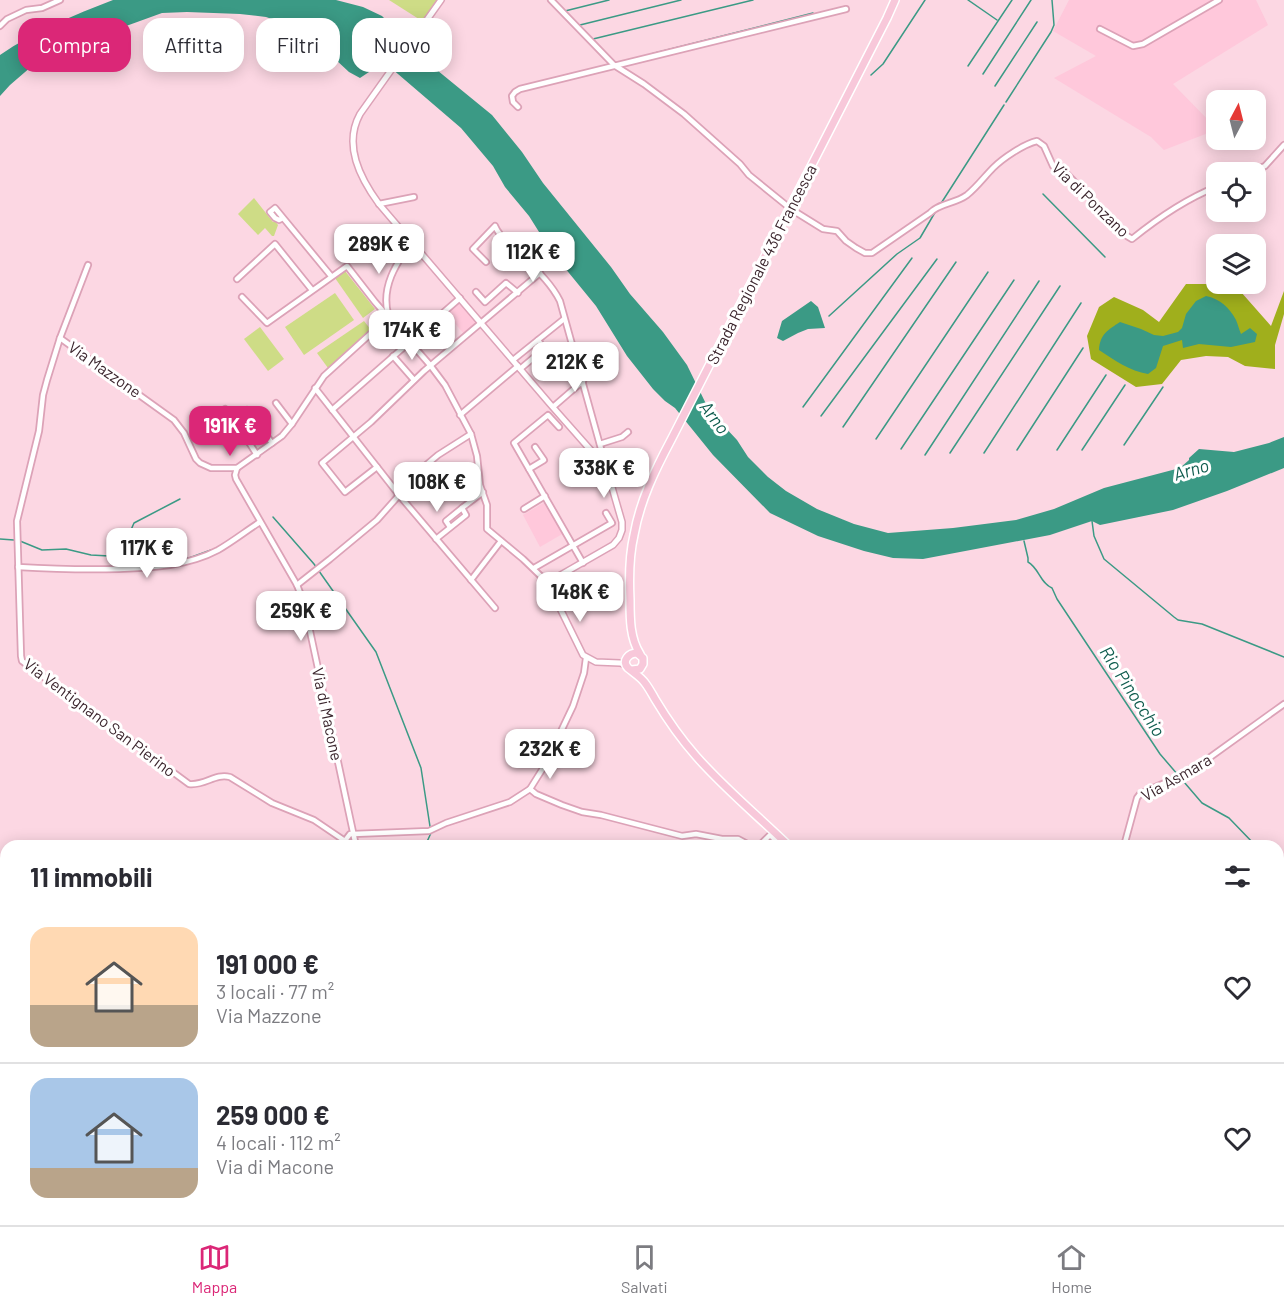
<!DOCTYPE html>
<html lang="it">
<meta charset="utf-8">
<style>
body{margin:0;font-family:Barlow,sans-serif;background:#f2f2f3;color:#2b2b33;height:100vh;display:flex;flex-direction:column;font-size:22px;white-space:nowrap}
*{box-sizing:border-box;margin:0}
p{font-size:20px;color:#7c7c81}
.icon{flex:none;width:33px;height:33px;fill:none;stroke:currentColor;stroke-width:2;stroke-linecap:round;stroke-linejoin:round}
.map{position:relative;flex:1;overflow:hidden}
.side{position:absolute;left:0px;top:840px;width:1284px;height:386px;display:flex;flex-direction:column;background:#fff;border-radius:18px 18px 0 0;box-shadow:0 3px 15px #0003}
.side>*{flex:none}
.banner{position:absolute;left:18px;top:18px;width:600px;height:54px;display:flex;gap:12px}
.needle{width:39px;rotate:7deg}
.controls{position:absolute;left:1206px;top:90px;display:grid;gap:12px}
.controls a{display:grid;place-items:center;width:60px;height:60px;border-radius:12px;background:#fff;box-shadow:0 3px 15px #0003;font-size:30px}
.price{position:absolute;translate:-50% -51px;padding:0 14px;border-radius:12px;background:#fff;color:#222;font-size:20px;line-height:39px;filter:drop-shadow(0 2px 3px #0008)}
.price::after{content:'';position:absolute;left:50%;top:36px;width:18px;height:14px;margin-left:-9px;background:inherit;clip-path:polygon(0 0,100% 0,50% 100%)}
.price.current{background:#db2777;color:#fff}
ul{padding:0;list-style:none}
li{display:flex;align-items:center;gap:18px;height:150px;padding:0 30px}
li+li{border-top:2px solid #e1e1e2}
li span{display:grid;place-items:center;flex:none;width:168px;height:120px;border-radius:18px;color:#555}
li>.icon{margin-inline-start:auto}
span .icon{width:72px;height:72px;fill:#fffc;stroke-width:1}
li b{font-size:26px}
h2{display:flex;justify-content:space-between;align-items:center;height:72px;padding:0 30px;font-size:26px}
.pill{padding:0 21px;border-radius:18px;background:#fff;box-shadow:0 3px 15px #0003;font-size:21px;line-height:54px}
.pill.current{background:#db2777;color:#fff}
.tab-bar{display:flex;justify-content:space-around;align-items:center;height:84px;border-top:2px solid #e1e1e2;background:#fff;font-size:16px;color:#7c7c81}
.tab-bar a{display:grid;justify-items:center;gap:3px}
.tab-bar .current{color:#db2777}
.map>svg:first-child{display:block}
.built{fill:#ffc8db}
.green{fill:#cedc86}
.forest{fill:#a0af1c}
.water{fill:#3b9a85}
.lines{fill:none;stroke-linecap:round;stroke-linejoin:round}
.stream{stroke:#3b9a85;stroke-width:1.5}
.minor-casing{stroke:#dca2b7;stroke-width:8}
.tertiary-casing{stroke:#dca2b7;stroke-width:8}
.primary-casing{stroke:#fff;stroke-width:10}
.minor{stroke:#fff;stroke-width:4.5}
.tertiary{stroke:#fff;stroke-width:5}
.primary{stroke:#f8c8da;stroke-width:7}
.labels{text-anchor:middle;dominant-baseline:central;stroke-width:6;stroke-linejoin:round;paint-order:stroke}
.street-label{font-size:16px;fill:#3b252d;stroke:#fff}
.water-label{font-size:18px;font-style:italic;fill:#0f5c4e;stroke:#fff}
</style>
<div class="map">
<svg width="1284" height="1225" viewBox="0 0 1284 1225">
<rect width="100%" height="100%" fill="#fcd7e3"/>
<g class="built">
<polygon points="1069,0 1256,0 1268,25 1173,84 1216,128 1216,130 1164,150 1151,137 1054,78 1096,56 1053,31"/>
<polygon points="459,303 477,323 464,334 446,313"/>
<polygon points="545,502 564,533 540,547 523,515"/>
</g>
<g class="green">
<polygon points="389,0 438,0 422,21"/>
<polygon points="254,198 273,222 275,221 278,225 274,236 272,236 265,228 258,235 238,214"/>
<polygon points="345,271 375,309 363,318 335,278"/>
<polygon points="335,293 354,320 304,355 285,327"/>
<polygon points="364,321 371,330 328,368 317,353"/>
<polygon points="260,327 284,359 268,371 244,339"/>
</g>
<polygon class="forest" points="1186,284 1217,284 1241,292 1271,326 1284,291 1284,314 1275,345 1275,369 1245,366 1228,357 1206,356 1181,360 1162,384 1136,387 1091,359 1087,336 1099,307 1114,297 1143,310 1159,322"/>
<g class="water">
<path d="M113,0H336L363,7L382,16L432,66L492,115L522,152L543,183L611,267L630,294L663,332L687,365L709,410L737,440L748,457L768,477L786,491L817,509L854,524L888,533L953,528L1016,520L1054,509L1104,488L1180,468L1189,460V458L1199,449L1234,452L1269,443L1284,437V468L1227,491L1173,510L1100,525L1092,521L1050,535L923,559L893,558L864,551L818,536L770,513L713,455L675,408L665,401L653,389L627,356L596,306L551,251L529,216L505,187L493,166L461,128L384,62L360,78L349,72L335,59L286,24L266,17L240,14L187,12L162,13L82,42L39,60L10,85L0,96V55C35,31 74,15 113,0Z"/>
<path d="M1206,296C1220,299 1229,307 1236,320C1238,325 1239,329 1241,334L1250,328L1257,334L1255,342L1231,347L1199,344L1183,348L1182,340L1163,346L1156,368L1148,374C1130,371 1114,360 1099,350C1100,334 1108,330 1120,322L1141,329L1154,335L1163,336L1178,332L1182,328L1186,314L1196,301Z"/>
<polygon points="811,301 818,307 825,328 808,329 798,333 783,341 777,338 782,321"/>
</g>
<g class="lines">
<g class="stream">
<polyline points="968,0 997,20"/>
<polyline points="565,11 609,0"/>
<polyline points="580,25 681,0"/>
<polyline points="593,39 753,0"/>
<polyline points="651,54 813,13"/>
<polyline points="968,66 1012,0"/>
<polyline points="983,74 1031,0"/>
<polyline points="871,75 883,64 925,0"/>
<polyline points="995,86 1037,22"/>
<polyline points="1006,102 1051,32 1054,25 1052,0"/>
<polyline points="1043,194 1105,257"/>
<polyline points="940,205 1004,105"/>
<polyline points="829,316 897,254 920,238 937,209"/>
<polyline points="803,407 912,258"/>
<polyline points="821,416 937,259"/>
<polyline points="843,427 956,262"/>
<polyline points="876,439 988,272"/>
<polyline points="1124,445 1163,387"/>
<polyline points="901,449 1014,280"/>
<polyline points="1017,450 1083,348"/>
<polyline points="1057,450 1106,375"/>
<polyline points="1082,450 1125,385"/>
<polyline points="950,453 1060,286"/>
<polyline points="984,453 1081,303"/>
<polyline points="925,455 1039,281"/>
<polyline points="273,517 314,564 376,652 421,768 431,833 425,846"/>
<polyline points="1092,521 1094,536 1104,559 1174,617 1178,620 1202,624 1284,657"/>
<polyline points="0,539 14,540"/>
<polyline points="20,541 42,550 66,549 91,555 109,556 114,558 124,558 147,564 174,557 189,558 211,550"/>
<path d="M1024,541L1028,558V562C1039,568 1040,583 1052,588L1057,599L1160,754L1202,803L1229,818L1256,846"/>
<polyline points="110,555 117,546 125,542 127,539 134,523 180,499"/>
<polyline points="1278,871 1284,877"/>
<polyline points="0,1015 6,1023"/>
<polyline points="109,1220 112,1225"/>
<polyline points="788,1220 795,1225"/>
</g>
<g class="minor-casing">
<g id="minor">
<polyline points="551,0 614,65 644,84 684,114 740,164 749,175 786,205"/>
<polyline points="0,26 7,19 26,10 42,8 60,0"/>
<polyline points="1100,29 1133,46 1143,44 1219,0"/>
<polyline points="518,107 513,102 512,96 515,92 520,89 846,9"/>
<polyline points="1252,172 1265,166 1284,145"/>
<polyline points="379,204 414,197"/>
<path d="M794,211L823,229L837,231L846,241L856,248L865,253H872L930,213C939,203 955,204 967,195C977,187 985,176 993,168C1003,158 1024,144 1037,141L1044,146L1053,166L1067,174L1127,236L1132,239C1158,218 1186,199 1216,187"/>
<polyline points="283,218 279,220 275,218 270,212 275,208 331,276"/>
<path d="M486,262L473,249L495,226C499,236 509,244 517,251C533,267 550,281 560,301L603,456V465"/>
<path d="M88,265L60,338L47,380L43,395L39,431L17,521L21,656L22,661L189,784C205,786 215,773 230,777L272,803L314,820L345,841"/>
<polyline points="237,279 275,244 312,290"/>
<polyline points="476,292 485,302 506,283 518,293"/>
<polyline points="242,297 267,323 347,266 375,302 430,365 445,385 471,434 477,456 480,485 487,505 487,529 523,559 549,584"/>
<path d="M388,314C381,287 396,264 411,242"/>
<polyline points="60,338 174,420 184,433 196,459 200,463 211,468 237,468 282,436 292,424 324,376 389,317"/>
<polyline points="393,356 414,380"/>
<polyline points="513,360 564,319"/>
<polyline points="520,369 544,349 538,340"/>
<polyline points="315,388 399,495 495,608"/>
<polyline points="276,403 292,424"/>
<polyline points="553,407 583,381"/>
<polyline points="225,409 232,421 235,420 257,455"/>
<polyline points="247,410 272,443"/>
<polyline points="332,410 460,298"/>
<polyline points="460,415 518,366"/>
<polyline points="559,427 548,415 514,443 583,563"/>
<polyline points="600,444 622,437 628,432"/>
<polyline points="377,467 345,492 322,463 371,422 424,371 540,273"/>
<polyline points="237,468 235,475 236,479 297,585 304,603 356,846"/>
<polyline points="529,469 544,460 535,447"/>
<polyline points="524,509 545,496"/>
<polyline points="450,527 446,521 462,508"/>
<polyline points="436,539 466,515 462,508 483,492"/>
<path d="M18,567C52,569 85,570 119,569C152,568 188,566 218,550C232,542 246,531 260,522"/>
<polyline points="534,568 612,523 606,513"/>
<polyline points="471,580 501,541"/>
<polyline points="297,585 330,559 377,520 425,466 438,455 471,434"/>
<polyline points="530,789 536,794 562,805 582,812 601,815 682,836 696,834 722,839 738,839 751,846"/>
<polyline points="353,834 429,831 446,823 510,802 530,789 545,765 573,706 584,673 586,658"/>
<polyline points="341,846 350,834 353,834"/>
<polyline points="759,846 770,835 780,844 783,841"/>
<polyline points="1124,846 1137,798 1140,794 1178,777 1209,758 1284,704"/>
<polyline points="0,988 6,990"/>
<polyline points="1278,1148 1284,1151"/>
<polyline points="345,1225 347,1220"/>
<polyline points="1070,1225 1070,1220"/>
<polyline points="1129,1225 1130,1220"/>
</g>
</g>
<g class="tertiary-casing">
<g id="tertiary">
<path d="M441,0L360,114C343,145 360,178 379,204L550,404L595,455L603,465L609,477L622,522V530L619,538L613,545L552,580L549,583V586L583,655L596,662L620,663L626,665"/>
<polyline points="1062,1220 1066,1225"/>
</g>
</g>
<g class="primary-casing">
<g id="primary">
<path d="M640,654C630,638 630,619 630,600C629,579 629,556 634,535C640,501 655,470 671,440L887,18L895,0"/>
<path d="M632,670L640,669L643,664V658L637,653C629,653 621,661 628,668C634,673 641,677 645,683C649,688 652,694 655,699C667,719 681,739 696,756C724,788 758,816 789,846"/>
<polyline points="968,1220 968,1225"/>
</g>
</g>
<use href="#minor" class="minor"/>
<use href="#tertiary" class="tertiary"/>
<use href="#primary" class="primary"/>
</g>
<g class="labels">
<g class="street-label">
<text transform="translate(1091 199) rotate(44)">Via di Ponzano</text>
<text transform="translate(761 264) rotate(-63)">Strada Regionale 436 Francesca</text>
<text transform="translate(105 369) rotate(35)">Via Mazzone</text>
<text transform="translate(328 714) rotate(78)">Via di Macone</text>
<text transform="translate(100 717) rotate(37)">Via Ventignano San Pierino</text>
<text transform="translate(1176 777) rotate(-30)">Via Asmara</text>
</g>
<g class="water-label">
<text transform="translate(715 417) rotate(53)">Arno</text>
<text transform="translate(1191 469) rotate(-16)">Arno</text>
<text transform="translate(1133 691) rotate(57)">Rio Pinocchio</text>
</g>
</g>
</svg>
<div class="controls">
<a><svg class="needle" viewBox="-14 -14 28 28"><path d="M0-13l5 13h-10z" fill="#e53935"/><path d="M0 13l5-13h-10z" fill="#7c7c81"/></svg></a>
<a><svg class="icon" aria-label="locate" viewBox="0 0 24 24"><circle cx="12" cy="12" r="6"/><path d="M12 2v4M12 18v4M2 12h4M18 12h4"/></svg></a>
<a><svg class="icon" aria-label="layers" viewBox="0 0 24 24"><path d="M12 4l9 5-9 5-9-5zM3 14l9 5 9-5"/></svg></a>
</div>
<b class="price" style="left:379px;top:275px">289K €</b>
<b class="price" style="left:533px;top:283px">112K €</b>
<b class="price" style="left:412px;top:361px">174K €</b>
<b class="price" style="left:575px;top:393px">212K €</b>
<b class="price current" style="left:230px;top:457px">191K €</b>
<b class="price" style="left:604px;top:499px">338K €</b>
<b class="price" style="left:437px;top:513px">108K €</b>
<b class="price" style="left:147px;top:579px">117K €</b>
<b class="price" style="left:580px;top:623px">148K €</b>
<b class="price" style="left:301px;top:642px">259K €</b>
<b class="price" style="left:550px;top:780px">232K €</b>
<div class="banner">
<a class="pill current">Compra</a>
<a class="pill">Affitta</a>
<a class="pill">Filtri</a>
<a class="pill">Nuovo</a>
</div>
<section class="side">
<h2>11 immobili<svg class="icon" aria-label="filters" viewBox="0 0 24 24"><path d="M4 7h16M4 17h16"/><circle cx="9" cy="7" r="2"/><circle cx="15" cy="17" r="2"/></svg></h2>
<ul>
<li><span style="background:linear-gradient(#ffd9b3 65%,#b9a48a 0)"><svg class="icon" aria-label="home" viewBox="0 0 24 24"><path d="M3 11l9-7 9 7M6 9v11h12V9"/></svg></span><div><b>191 000 €</b><p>3 locali · 77 m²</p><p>Via Mazzone</p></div><svg class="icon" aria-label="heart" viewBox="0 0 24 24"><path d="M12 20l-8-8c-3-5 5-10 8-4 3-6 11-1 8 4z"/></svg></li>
<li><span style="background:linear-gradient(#a9c7e8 75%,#b9a48a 0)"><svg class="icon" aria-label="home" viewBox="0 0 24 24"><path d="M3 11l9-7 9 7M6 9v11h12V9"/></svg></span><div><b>259 000 €</b><p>4 locali · 112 m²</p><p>Via di Macone</p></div><svg class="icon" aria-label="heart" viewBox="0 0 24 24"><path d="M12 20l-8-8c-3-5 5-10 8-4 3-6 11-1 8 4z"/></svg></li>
</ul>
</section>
</div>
<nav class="tab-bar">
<a class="current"><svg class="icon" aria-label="map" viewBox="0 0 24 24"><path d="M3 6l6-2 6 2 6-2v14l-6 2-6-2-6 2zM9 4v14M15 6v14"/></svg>Mappa</a>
<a><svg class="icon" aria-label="saved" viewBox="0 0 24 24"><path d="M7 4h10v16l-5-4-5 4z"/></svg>Salvati</a>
<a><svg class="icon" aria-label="home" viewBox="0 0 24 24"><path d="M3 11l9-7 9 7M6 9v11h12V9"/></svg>Home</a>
</nav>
